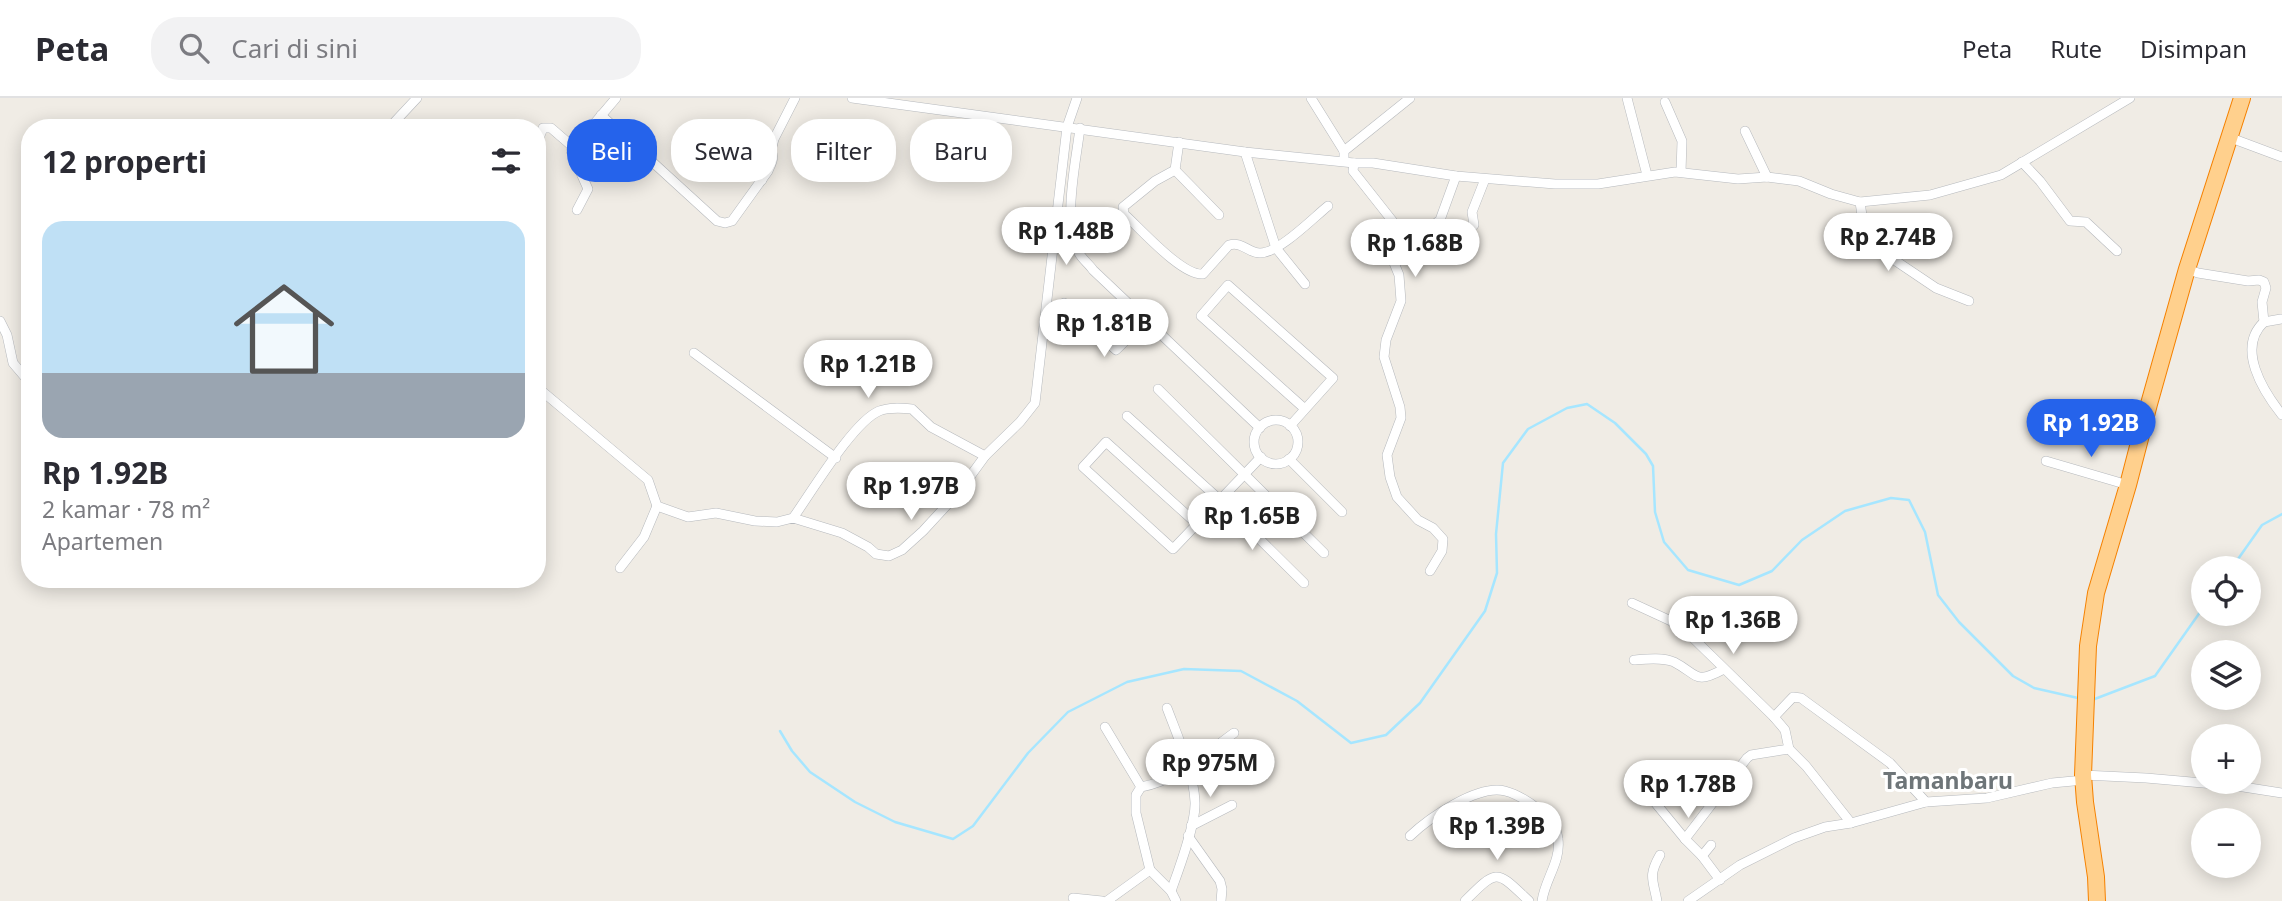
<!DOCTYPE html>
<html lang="id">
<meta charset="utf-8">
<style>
body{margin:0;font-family:"Noto Sans",sans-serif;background:#f2f2f3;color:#2b2b33;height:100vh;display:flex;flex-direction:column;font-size:26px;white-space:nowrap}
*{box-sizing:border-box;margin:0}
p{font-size:23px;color:#7c7c81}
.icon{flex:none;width:38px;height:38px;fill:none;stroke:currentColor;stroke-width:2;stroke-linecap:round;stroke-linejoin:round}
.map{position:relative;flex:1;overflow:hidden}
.drawer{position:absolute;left:21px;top:21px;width:525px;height:469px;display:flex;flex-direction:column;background:#fff;border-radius:28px;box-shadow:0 4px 18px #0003}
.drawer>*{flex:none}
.guide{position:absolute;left:567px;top:21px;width:665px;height:63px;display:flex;gap:14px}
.tools{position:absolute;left:2191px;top:458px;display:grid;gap:14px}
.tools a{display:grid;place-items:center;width:70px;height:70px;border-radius:50%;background:#fff;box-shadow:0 4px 18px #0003;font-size:35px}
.price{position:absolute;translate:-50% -60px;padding:0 16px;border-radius:24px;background:#fff;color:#222;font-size:23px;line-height:46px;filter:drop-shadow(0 2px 4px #0008)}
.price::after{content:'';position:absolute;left:50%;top:42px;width:21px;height:16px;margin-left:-10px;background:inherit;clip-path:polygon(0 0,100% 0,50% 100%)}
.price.selected{background:#2563eb;color:#fff}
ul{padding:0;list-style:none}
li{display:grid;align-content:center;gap:14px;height:371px;padding:0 21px}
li+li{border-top:2px solid #e1e1e2}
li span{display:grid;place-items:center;height:217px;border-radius:21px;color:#555}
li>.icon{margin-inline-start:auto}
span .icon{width:126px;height:126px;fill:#fffc;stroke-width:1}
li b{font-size:30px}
h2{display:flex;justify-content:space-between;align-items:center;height:84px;padding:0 21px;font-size:30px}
.pill{padding:0 24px;border-radius:28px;background:#fff;box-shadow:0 4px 18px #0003;font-size:24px;line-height:63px}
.pill.selected{background:#2563eb;color:#fff}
header{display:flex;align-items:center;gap:42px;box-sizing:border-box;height:98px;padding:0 35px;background:#fff;border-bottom:2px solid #e1e1e2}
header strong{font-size:33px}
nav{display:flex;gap:38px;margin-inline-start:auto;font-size:24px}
.search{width:490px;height:63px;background:#f2f2f3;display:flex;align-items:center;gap:18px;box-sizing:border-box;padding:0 24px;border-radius:28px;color:#7c7c81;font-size:26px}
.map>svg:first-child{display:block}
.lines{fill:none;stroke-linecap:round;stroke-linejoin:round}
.stream{stroke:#a6e6ff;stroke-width:2.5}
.street-casing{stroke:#b6b9bd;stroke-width:10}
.highway-casing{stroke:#f58100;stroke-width:18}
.street{stroke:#fff;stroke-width:9}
.highway{stroke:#ffd08d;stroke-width:16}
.labels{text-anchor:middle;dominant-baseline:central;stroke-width:6;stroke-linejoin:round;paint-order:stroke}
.quarter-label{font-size:23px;font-weight:bold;fill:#6e7578;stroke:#fff}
</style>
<header>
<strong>Peta</strong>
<div class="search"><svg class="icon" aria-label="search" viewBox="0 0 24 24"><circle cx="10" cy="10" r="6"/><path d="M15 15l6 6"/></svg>Cari di sini</div>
<nav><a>Peta</a><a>Rute</a><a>Disimpan</a></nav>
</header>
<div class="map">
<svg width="2282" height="803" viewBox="0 0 2282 803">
<rect width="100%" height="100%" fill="#f0ece5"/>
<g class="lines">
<g class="stream">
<polyline points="2231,471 2262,427 2282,416"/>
<polyline points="2092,602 2155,578 2203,510"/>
<polyline points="780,633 792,653 810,674 855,704 895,724 953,741 973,728 1028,655 1068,614 1127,584 1184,571 1241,573 1297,603 1351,645 1386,637 1420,605 1485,513 1497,475 1496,436 1503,365 1528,331 1567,310 1587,306 1615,325 1646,356 1653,368 1655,414 1664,444 1688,472 1739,487 1772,473 1802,442 1845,413 1891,400 1909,402 1925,434 1938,497 1959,524 2013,578 2034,590 2078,600"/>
</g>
<g class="street-casing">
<g id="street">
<polyline points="852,0 1245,54 1354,65 1373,65 1456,78 1555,86 1598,86 1675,74 1738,81 1767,79 1799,83 1831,96 1860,104 1930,97 2001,77 2130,0"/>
<polyline points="1311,0 1344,53"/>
<polyline points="1627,0 1647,77"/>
<polyline points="1665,4 1682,43 1681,74"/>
<path d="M601,17L717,123L725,125L732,123L768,73C771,66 775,60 771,53L774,41L795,0"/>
<polyline points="740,28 771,53"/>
<polyline points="389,30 417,0"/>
<path d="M1080,30C1076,64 1062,124 1079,155C1082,161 1089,166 1093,172L1260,330"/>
<polyline points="1745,33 1767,79"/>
<polyline points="2231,40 2282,59"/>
<path d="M1179,44L1175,72L1155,83L1123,109L1124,116C1141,131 1182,178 1203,176L1229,147C1242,143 1248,155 1260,155C1279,155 1313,120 1328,108"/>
<polyline points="537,45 543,30 551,30 573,49"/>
<polyline points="724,45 762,82"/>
<polyline points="1245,54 1276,150 1305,186"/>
<polyline points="1344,63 1344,53 1410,0"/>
<polyline points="2022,64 2040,83 2070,123 2086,124 2117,153"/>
<polyline points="1354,65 1353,73 1398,130 1400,136 1392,160 1399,177 1401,203 1386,242 1384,259 1400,309 1401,320 1387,357 1390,379 1397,399 1418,422 1433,430 1443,441 1442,453 1430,473"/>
<polyline points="1175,72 1219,117"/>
<polyline points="1860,104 1864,131 1881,153 1936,190 1969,203"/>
<polyline points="577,112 588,91 571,53 616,0"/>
<polyline points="1474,127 1472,114 1485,81"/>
<polyline points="1393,159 1440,122 1456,78"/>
<polyline points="2187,171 2198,175 2248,183 2259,182 2264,184 2266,190 2262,204 2264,224 2281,221"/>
<polyline points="1064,205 1116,252 1147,222"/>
<polyline points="0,223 7,237 13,265 30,285"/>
<path d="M2264,224C2236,250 2263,293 2282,317"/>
<polyline points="1061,237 1096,234"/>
<polyline points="694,255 836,360"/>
<polyline points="537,289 648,382 657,408 688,419 716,415 755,423 777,424 793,420 842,435 868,449 876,456 889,458 902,452 923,433 958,395 985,358 1020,324 1035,305 1067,29 1077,0"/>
<polyline points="1158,291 1324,455"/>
<polyline points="1127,318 1220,402 1304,485"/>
<circle cx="1276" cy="344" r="22"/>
<polyline points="1290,328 1333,280 1228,187 1201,218 1305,311"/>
<polyline points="1289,361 1342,414"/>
<polyline points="2046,363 2128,387"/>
<path d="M793,420C811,395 853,324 879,313C889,309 901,310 912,311L931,329L985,358"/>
<polyline points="1197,426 1106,344 1083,369 1173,451 1261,359"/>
<polyline points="620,470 644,439 657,408"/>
<polyline points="1632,505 1671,523 1693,540 1774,619 1785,632 1789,651 1806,668 1851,725"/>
<path d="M1634,562C1646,561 1663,559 1674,564C1699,577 1694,587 1724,571"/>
<path d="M1167,610C1177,637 1194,675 1195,704C1196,726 1179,771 1171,793"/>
<polyline points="1774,619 1793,599 1801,600 1890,665 1926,704"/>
<polyline points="1105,629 1141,689"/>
<polyline points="2083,677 2146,680 2237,688 2282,695"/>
<polyline points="1632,684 1653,702 1685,741 1702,758 1720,782"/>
<polyline points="1191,728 1232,707"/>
<polyline points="1188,738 1220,783 1222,791 1221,803"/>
<path d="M1410,738C1429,720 1478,686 1505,693C1517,696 1529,704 1538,711C1548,719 1557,729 1558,741C1561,764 1545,781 1542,803"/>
<polyline points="1685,741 1747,660 1751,657 1789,651"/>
<polyline points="1702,758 1711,747"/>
<polyline points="1073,800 1102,803"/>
<polyline points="1107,803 1150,772"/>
<path d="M1176,803L1171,793L1150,772L1136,715V697L1141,689C1176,683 1206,655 1234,635"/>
<path d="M1465,803C1498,770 1496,772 1529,803"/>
<path d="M1657,803C1653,781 1648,778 1660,757"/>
<polyline points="1688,803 1740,767 1794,740 1825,729 1851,725 1926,704 1987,700 2052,685 2084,682"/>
</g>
</g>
<g class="highway-casing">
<polyline id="highway" points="2097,803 2096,779 2085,704 2083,677 2088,548 2096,495 2128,387 2149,306 2187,171 2242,0"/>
</g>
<use href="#street" class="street"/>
<use href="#highway" class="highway"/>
</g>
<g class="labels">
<g class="quarter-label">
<text x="1948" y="682">Tamanbaru</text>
</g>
</g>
</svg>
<div class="tools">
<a><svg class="icon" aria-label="locate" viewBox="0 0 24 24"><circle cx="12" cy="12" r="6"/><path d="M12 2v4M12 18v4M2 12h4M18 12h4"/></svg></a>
<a><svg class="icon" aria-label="layers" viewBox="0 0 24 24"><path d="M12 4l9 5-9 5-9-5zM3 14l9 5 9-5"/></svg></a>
<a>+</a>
<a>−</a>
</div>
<b class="price" style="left:1066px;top:169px">Rp 1.48B</b>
<b class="price" style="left:1888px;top:175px">Rp 2.74B</b>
<b class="price" style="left:1415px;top:181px">Rp 1.68B</b>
<b class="price" style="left:1104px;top:261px">Rp 1.81B</b>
<b class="price" style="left:868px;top:302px">Rp 1.21B</b>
<b class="price selected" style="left:2091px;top:361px">Rp 1.92B</b>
<b class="price" style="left:911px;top:424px">Rp 1.97B</b>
<b class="price" style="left:1252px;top:454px">Rp 1.65B</b>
<b class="price" style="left:1733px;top:558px">Rp 1.36B</b>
<b class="price" style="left:1210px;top:701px">Rp 975M</b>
<b class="price" style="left:1688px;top:722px">Rp 1.78B</b>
<b class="price" style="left:1497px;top:764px">Rp 1.39B</b>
<div class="guide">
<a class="pill selected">Beli</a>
<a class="pill">Sewa</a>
<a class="pill">Filter</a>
<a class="pill">Baru</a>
</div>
<section class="drawer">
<h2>12 properti<svg class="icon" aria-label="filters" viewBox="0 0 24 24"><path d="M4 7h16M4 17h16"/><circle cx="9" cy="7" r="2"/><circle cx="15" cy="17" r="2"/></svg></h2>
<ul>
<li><span style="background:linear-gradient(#bfe0f5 70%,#9aa5b1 0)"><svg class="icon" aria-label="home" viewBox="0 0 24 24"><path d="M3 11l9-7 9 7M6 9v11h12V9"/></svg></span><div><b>Rp 1.92B</b><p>2 kamar · 78 m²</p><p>Apartemen</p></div></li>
</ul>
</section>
</div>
